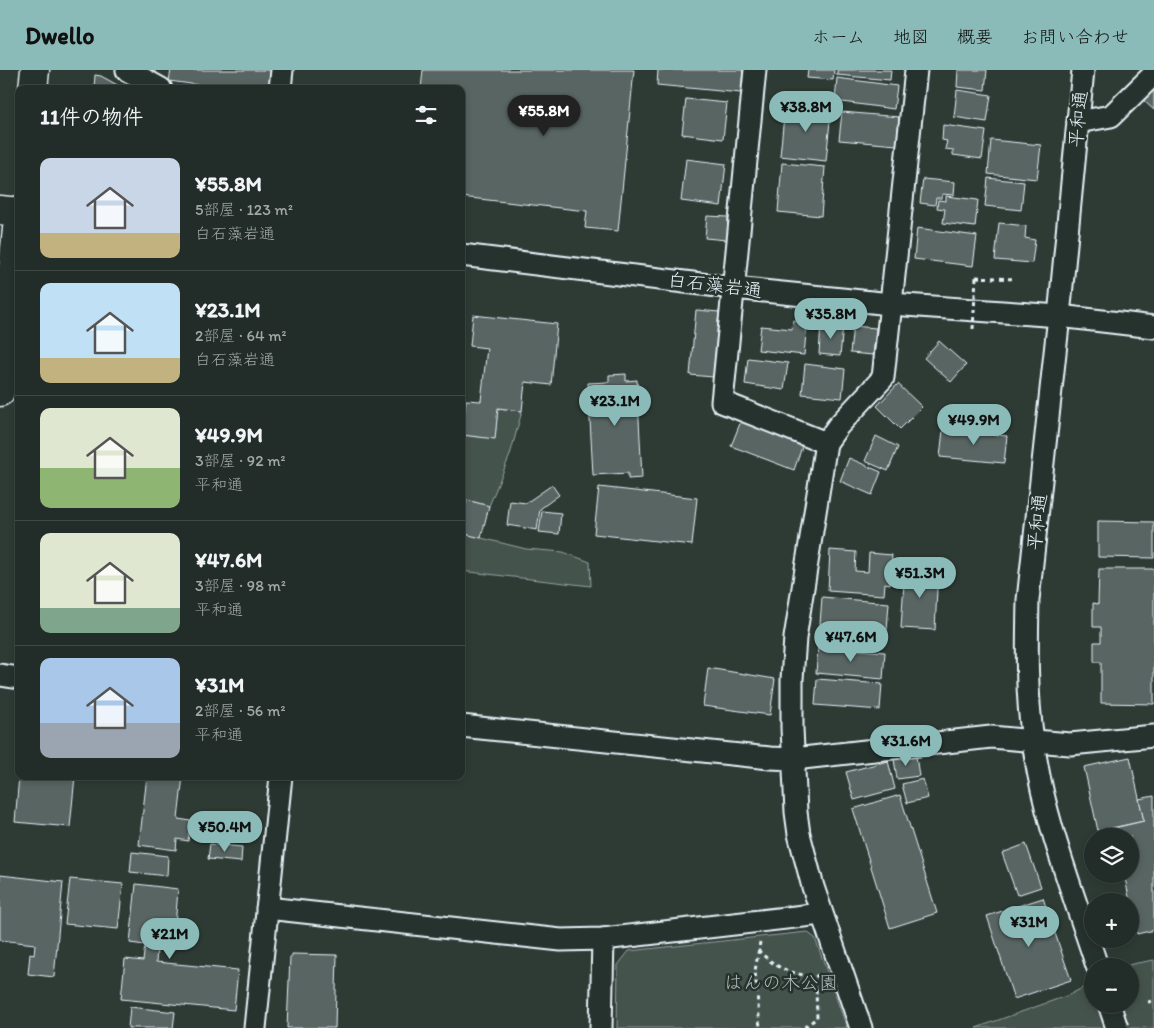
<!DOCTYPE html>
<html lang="ja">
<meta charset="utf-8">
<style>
body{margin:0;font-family:Itim,"Klee One",sans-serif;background:#2e3834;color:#f1f3f6;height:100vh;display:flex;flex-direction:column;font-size:19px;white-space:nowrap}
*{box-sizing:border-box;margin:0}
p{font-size:16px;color:#a2a7a8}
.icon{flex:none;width:28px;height:28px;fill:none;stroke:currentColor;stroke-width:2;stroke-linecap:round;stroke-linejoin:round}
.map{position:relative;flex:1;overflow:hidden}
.drawer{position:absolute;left:15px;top:15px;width:450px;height:695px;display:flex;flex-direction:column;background:#222c28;border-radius:10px;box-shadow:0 2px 8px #0003,0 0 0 1px #3f4845}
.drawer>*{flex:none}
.tools{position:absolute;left:1084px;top:758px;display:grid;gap:10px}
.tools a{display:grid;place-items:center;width:55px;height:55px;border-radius:50%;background:#222c28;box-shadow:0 2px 8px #0003,0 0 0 1px #3f4845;font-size:25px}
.price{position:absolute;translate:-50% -42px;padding:0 11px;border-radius:18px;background:#8bbbb9;color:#111;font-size:16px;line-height:32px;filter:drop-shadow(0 1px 2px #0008)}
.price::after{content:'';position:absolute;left:50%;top:30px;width:15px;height:11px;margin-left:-8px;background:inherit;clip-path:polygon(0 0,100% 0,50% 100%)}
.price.on{background:#222;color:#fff}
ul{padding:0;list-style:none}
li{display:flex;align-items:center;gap:15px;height:125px;padding:0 25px}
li+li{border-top:1px solid #3f4845}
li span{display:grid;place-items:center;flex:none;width:140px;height:100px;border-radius:10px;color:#555}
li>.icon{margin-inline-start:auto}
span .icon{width:60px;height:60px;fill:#fffc;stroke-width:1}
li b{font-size:21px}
h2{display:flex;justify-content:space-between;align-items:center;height:60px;padding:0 25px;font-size:21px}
header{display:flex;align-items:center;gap:30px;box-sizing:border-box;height:70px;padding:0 25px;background:#8bbbb9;color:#111}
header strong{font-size:24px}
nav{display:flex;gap:28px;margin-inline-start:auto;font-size:18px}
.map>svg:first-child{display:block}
.green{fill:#45524e;stroke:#96a2a3}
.building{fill:#596563;stroke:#e8f1f8}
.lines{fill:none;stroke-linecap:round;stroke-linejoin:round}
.minor-casing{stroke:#e8f1f8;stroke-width:25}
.major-casing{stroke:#e8f1f8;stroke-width:31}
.highway-casing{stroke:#e8f1f8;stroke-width:31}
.path{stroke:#e8f1f8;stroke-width:3;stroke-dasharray:4 4;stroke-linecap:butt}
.minor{stroke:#26332d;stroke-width:21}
.major{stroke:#26332d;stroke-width:28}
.highway{stroke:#26332d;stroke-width:28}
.minor-bridge-casing{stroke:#e8f1f8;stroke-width:25;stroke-linecap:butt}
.path-bridge{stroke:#e8f1f8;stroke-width:3;stroke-dasharray:4 4;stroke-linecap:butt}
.minor-bridge{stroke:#26332d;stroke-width:21}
.labels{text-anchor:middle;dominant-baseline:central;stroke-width:5;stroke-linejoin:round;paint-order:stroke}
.street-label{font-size:19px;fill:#e8f1f8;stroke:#26332d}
.park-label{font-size:19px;fill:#afb9bc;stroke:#26332d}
</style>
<header>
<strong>Dwello</strong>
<nav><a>ホーム</a><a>地図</a><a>概要</a><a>お問い合わせ</a></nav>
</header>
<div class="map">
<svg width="1154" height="958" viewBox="0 0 1154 958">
<rect width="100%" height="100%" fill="#2e3b35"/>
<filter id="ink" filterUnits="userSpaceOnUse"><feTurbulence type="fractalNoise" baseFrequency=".02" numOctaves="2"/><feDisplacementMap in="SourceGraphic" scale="10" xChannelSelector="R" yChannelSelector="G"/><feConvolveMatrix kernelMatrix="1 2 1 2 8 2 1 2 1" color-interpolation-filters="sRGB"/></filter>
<g filter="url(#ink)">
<g class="green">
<polygon points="498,338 522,341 510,385 489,436 467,430 461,451 461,365 495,368"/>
<polygon points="461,463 526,479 563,482 590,492 591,516 461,501"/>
<polygon points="807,862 815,868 847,958 617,958 618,895 629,881"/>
<polygon points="1154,890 1154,958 976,958 1069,925 1092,913 1092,934 1130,934 1130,896 1127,896 1132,894"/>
</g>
<g class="building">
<polygon points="171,0 272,0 269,19 205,19 206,16 169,11"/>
<polygon points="423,0 634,0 618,161 585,158 587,141 461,127 461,19 421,19"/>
<polygon points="658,0 743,0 741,23 657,15"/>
<polygon points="808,0 834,0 833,10 807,8"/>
<polygon points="837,0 891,0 890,10 837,5"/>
<polygon points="958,0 987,0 985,20 957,17"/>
<polygon points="95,5 101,6 121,17 121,19 94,19"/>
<polygon points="837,8 897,16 894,39 835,31"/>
<polygon points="1154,15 1154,40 1142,29"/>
<polygon points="957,20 991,25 987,52 954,47"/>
<polygon points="686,29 727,33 723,69 682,64"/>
<polygon points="785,36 831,41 826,91 780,86"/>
<polygon points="842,42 899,47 897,75 839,70"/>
<polygon points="943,55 986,61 982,89 953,85 953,80 945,79 947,71 942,70"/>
<polygon points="991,70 1041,75 1037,109 988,104"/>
<polygon points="686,89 726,94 721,136 681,131"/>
<polygon points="782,93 825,97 821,146 778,142"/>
<polygon points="988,108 1024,112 1021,140 985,136"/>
<polygon points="923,109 955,112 954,125 942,124 942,128 936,128 935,135 920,133"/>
<polygon points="946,126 978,130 975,157 943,153 945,139 937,138 938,130 946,131"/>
<polygon points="707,146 728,147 727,170 705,168"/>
<polygon points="999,153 1026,156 1025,168 1035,170 1032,193 995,190"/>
<polygon points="917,158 977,166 973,196 914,189"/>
<polygon points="696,240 719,242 713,307 690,305"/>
<polygon points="473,245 557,254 551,315 525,312 522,341 498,338 495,369 462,365 466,330 481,331 487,278 470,276"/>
<polygon points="793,250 807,252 804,285 758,280 761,256 792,259"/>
<polygon points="821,254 843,256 840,286 819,284"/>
<polygon points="853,256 876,258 873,285 850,283"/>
<polygon points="939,271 966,295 951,312 924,288"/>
<polygon points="748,288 788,293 784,320 745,314"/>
<polygon points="805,294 845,299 842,328 802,324"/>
<polygon points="626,304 626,311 637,310 642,408 628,409 628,403 593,405 588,313 609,312 609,305"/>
<polygon points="898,314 922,337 900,359 877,336"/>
<polygon points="741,351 803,374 794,400 731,376"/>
<polygon points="943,360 1007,366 1004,393 940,387"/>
<polygon points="876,366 898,377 888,401 865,391"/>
<polygon points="849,388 881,402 872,425 840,411"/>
<polygon points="552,415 559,425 540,439 537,460 507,455 510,431 526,433"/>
<polygon points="599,417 697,428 692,475 594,464"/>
<polygon points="467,430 489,436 481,468 461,463 461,451"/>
<polygon points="542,441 561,443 559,464 539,462"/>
<polygon points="1098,451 1154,452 1154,488 1098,487"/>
<polygon points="830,480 856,482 855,501 868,502 869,483 892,485 890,514 885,513 884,525 828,521"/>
<polygon points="905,497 938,499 935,560 901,558"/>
<polygon points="1099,499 1154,499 1154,634 1101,633 1101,592 1094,592 1094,572 1101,572 1101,557 1093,557 1093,533 1098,534"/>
<polygon points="822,527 889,533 887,560 820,554"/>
<polygon points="818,577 885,582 883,609 816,603"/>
<polygon points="708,598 775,609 770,645 703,636"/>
<polygon points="817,609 882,614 880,640 815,635"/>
<polygon points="916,686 919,706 897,709 894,689"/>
<polygon points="1130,687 1144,751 1098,761 1084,697"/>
<polygon points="888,691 895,719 854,730 846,702"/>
<polygon points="19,706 75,706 70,757 15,752"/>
<polygon points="147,706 183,706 178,749 191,751 188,771 177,769 176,780 139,775"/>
<polygon points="923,709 928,728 907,733 902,714"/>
<polygon points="900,725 937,843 890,858 853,739"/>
<polygon points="1154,726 1154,860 1137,864 1124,804 1130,804 1130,766 1116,766 1114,758 1144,751 1139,729"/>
<polygon points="210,774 242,777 241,792 208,789"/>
<polygon points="1026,774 1041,817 1017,825 1002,783"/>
<polygon points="132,782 168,786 167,806 130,802"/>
<polygon points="0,805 63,812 54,907 28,904 30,884 34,885 35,874 0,870"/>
<polygon points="70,809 123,814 118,859 65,854"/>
<polygon points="136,814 178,819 174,869 158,867 156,892 238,900 234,940 121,929 125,889 143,891 145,875 130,873"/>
<polygon points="1043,828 1071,910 1014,929 987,846"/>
<polygon points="292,884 337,885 335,958 287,958 290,887 292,887"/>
<polygon points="130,937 175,942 173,958 128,958"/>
</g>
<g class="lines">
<g class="minor-casing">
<g id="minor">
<polyline points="127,0 161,19"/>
<polyline points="755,0 722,332 826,373"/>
<path d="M1083,0L1059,246L1028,530C1027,577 1026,624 1033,670C1043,748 1073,822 1097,896"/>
<polyline points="280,19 282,0"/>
<polyline points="1078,52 1111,46 1154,4"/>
<polyline points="461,185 734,218 891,234 1059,246 1154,257"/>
<polyline points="0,605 19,608"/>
<polyline points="461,656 770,688 794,689 991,667 1070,674 1154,666"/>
<polyline points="267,838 561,870 603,869 821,844"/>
<polyline points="255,958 281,706"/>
<polyline points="601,958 603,869"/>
<polyline points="861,958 813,817 799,764 796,742 792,658 792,609 795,568 826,373 838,356 883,308 916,0"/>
</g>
</g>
<g class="major-casing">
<polyline id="major" points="0,140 18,142"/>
</g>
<g class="highway-casing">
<g id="highway">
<polyline points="33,19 35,0"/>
<polyline points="0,322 19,140"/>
</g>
</g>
<g class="path">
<polyline points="976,207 1015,209"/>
<polyline points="760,872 755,901 760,958"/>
<path d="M758,880C773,895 783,901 804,905L816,920L817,948L803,958"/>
<polyline points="808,910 821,904"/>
<polyline points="1148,932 1154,931"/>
</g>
<use href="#minor" class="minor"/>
<use href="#major" class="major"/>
<use href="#highway" class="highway"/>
<g class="minor-bridge-casing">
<polyline id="minor-bridge" points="1109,934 1117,958"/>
</g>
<polyline class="path-bridge" points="973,259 976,207"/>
<use href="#minor-bridge" class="minor-bridge"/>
</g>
</g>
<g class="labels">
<g class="street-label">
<text transform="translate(1078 49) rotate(-85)">平和通</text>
<text transform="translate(715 215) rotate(7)">白石藻岩通</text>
<text transform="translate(1037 452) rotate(-84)">平和通</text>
</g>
<g class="park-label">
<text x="781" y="912">はんの木公園</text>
</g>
</g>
</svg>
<div class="tools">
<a><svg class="icon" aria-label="layers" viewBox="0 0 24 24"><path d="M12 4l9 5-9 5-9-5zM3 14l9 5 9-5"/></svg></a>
<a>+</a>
<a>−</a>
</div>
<b class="price" style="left:806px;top:63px">¥38.8M</b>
<b class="price on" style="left:544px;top:67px">¥55.8M</b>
<b class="price" style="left:831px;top:270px">¥35.8M</b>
<b class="price" style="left:615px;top:357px">¥23.1M</b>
<b class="price" style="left:974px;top:376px">¥49.9M</b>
<b class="price" style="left:920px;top:529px">¥51.3M</b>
<b class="price" style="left:851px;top:593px">¥47.6M</b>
<b class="price" style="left:906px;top:697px">¥31.6M</b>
<b class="price" style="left:225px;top:783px">¥50.4M</b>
<b class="price" style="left:1029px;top:878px">¥31M</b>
<b class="price" style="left:170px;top:890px">¥21M</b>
<section class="drawer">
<h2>11件の物件<svg class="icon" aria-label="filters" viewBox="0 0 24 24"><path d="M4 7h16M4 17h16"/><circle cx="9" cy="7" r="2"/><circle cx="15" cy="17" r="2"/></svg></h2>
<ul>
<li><span style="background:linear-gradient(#c9d6e8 75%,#c2b280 0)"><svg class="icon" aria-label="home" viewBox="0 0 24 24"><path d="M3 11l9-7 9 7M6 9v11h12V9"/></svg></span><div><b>¥55.8M</b><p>5部屋 · 123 m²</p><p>白石藻岩通</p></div></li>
<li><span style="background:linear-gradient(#bfe0f5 75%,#c2b280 0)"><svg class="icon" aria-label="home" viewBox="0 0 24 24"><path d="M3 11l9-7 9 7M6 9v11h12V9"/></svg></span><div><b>¥23.1M</b><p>2部屋 · 64 m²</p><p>白石藻岩通</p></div></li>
<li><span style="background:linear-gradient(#dfe7d0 60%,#8fb573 0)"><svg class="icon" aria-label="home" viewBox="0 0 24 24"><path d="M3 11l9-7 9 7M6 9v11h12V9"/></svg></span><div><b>¥49.9M</b><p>3部屋 · 92 m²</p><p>平和通</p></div></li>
<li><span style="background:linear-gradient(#dfe7d0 75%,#7fa58c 0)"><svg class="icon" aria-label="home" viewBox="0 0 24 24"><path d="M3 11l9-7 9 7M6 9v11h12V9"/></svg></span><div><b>¥47.6M</b><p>3部屋 · 98 m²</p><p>平和通</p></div></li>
<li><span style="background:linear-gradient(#a9c7e8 65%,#9aa5b1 0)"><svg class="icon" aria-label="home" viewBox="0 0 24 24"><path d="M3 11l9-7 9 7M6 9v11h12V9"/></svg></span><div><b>¥31M</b><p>2部屋 · 56 m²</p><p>平和通</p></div></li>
</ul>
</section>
</div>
